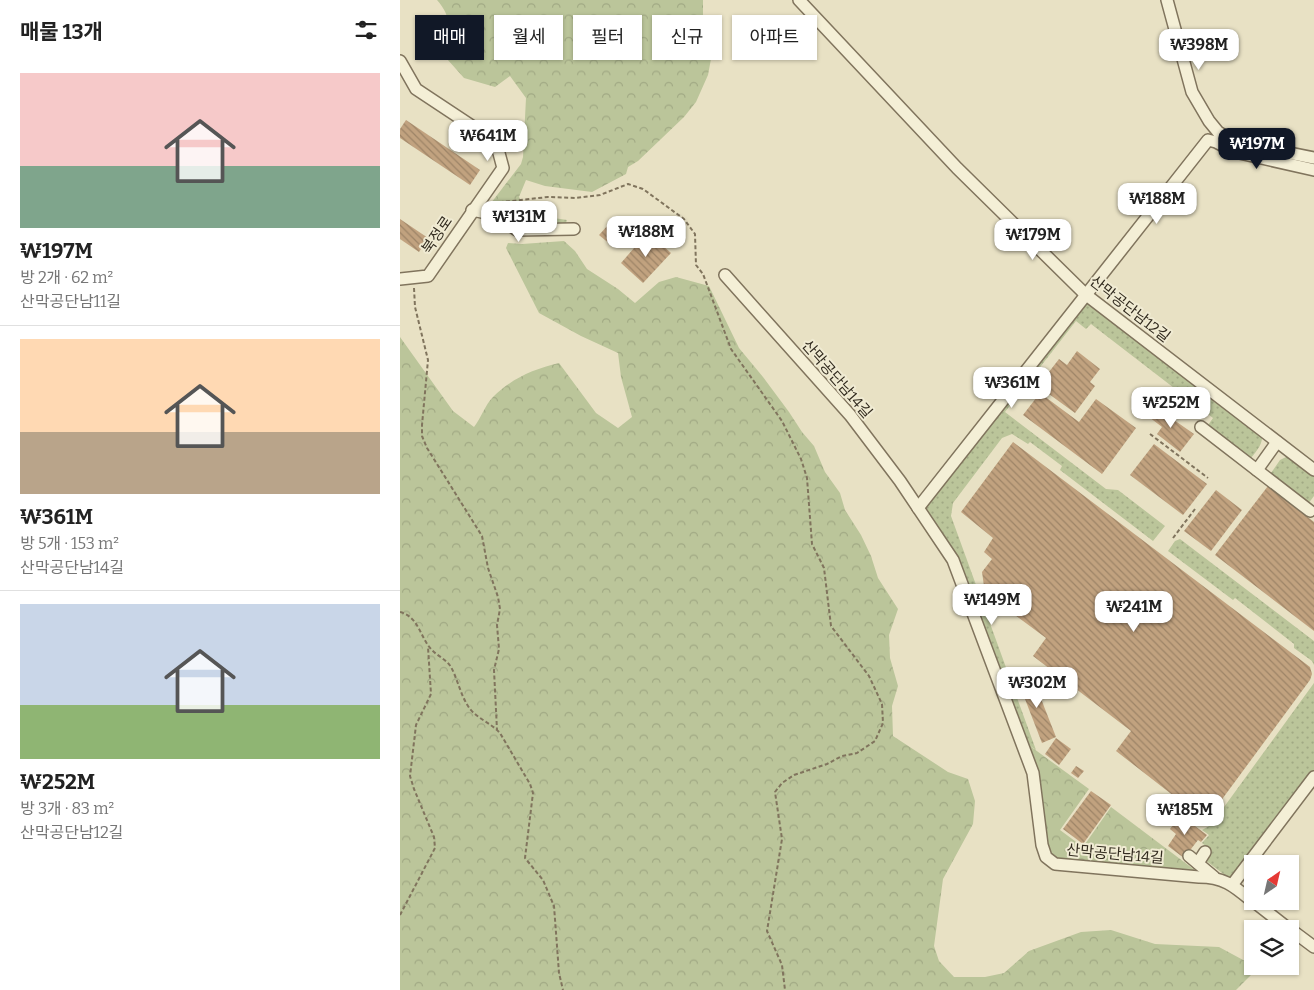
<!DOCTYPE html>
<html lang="ko">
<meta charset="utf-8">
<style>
body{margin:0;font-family:Bitter,"Noto Sans KR",serif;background:#f2f2f2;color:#222;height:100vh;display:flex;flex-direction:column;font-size:19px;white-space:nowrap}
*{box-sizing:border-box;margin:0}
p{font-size:16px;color:#767676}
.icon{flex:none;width:28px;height:28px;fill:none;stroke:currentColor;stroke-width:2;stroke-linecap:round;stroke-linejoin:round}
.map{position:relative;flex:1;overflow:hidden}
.drawer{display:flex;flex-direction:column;background:#fff;width:400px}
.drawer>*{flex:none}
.hud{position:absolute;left:15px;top:15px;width:475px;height:45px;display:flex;gap:10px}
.needle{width:32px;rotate:34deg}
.tools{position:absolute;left:844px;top:855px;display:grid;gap:10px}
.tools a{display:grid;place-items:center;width:55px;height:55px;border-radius:0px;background:#fff;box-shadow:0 1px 4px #0004;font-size:25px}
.price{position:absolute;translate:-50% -42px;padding:0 11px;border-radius:10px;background:#fff;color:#222;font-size:16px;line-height:32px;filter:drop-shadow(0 1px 2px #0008)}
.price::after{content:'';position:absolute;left:50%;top:30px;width:15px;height:11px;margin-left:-8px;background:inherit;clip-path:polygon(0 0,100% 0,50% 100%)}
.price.selected{background:#111827;color:#fff}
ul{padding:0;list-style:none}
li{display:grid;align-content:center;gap:10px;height:265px;padding:0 20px}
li+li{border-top:1px solid #e0e0e0}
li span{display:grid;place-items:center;height:155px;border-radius:0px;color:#555}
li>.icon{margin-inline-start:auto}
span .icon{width:90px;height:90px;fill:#fffc;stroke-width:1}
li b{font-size:21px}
h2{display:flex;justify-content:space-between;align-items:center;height:60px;padding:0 20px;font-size:21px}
.pill{padding:0 18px;border-radius:0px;background:#fff;box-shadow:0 1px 4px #0004;font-size:18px;line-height:45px}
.pill.selected{background:#111827;color:#fff}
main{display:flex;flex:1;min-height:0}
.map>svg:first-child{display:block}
.grass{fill:url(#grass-dots)}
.forest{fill:url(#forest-crowns)}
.building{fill:url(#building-back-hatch)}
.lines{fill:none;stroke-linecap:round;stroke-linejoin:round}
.minor-casing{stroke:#80745d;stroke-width:14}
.path{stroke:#80745d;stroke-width:2;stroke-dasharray:4 2.5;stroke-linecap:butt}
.minor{stroke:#f4efd6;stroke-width:11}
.labels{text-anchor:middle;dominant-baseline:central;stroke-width:4;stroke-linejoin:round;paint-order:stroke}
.street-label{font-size:15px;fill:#322b1f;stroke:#f0ebd3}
</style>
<main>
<section class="drawer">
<h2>매물 13개<svg class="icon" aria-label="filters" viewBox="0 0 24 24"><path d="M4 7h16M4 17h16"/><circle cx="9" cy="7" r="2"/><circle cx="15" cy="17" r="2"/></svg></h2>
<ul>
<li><span style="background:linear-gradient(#f6c9c9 60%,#7fa58c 0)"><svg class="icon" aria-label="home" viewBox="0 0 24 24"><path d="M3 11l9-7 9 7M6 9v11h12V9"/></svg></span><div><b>₩197M</b><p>방 2개 · 62 m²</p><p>산막공단남11길</p></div></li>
<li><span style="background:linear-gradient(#ffd9b3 60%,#b9a48a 0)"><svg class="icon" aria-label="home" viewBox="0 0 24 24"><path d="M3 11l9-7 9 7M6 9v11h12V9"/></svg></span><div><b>₩361M</b><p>방 5개 · 153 m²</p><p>산막공단남14길</p></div></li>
<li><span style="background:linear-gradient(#c9d6e8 65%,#8fb573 0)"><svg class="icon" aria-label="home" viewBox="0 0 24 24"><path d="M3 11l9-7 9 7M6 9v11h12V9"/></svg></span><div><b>₩252M</b><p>방 3개 · 83 m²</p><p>산막공단남12길</p></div></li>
</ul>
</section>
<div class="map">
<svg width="914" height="990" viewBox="0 0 914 990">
<defs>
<pattern id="grass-dots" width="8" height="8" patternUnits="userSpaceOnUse" patternTransform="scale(1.25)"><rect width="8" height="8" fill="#bbc59a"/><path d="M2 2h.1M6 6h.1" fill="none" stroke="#a1a984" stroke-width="1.8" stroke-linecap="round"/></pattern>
<pattern id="forest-crowns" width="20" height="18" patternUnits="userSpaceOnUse" patternTransform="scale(1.25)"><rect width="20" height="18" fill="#bbc59a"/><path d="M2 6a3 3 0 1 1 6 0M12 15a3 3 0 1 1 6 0" fill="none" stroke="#a1a984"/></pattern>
<pattern id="building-back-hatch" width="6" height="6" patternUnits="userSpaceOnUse" patternTransform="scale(1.25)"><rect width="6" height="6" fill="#c1a27f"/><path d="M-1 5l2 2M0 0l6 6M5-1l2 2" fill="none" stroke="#9d8467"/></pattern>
</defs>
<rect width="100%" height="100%" fill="#e8e1c4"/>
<g class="grass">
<path d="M685,294L862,435C863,446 855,452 849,461L806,428L813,418L691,324L686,329L676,321L605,412L706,489L718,490L765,526L753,541L660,470L662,466L630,442L628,444L612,434L602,438L553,503L551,516L636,750L619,738L553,560L518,508Z"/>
<polygon points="886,457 891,457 914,470 914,496 908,504 869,476 880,460"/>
<polygon points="780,539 914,641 914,665 912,661 894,648 894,644 835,598 833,600 768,551 775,541"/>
<polygon points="914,683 914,772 830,879 805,860 812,851 802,843 809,835 802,830 811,825"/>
</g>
<g class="forest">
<path d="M37,0H303V21L310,39L311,59L308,75L296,102L284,117L238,161L228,167L226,174L192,192L145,186L126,180L119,197L127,211L140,216L167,220L166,223L121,227L99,212L88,207L121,164L123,157L126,98L110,76L95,87L64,78L39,50C48,28 54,20 37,0Z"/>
<path d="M164,241L175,251L187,269L218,289L235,303L259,282L276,277L309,286L339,348L363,377L389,412L402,432L414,446L425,472L440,493L445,510L461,535L471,556L478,578L498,609L489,635L490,658L498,686L492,706L493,736L548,772L568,779L575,801L573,824L543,879L534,946L539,961L554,977H585L604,973L629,951L681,932L711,930L755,944L819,947L858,968L836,990H0V337L53,411L74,427C81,418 85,405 93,397C112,378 134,369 159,363L196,413L218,428L232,417L221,377L218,353L181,336L139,313L106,248L108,243L122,244Z"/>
<polygon points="619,738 689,789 660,830 683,847 711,807 800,874 650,861 633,773"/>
</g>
<g class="building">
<polygon points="6,120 80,170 70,185 0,138 0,129"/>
<polygon points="0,219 28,238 19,252 0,239"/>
<polygon points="209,224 220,234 211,245 199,235"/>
<polygon points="248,232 271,253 243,283 221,263"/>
<polygon points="677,351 700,369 690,382 695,386 675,413 638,386 659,359 667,365"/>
<polygon points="640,393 679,422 696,399 736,428 702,474 623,415"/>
<polygon points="759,404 776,417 774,420 794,434 780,452 757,434 762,427 749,417"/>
<polygon points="613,442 910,667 912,674 910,680 806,821 716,751 731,731 633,656 646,638 585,593 582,572 592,559 584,552 593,538 561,512"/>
<polygon points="754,444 807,484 783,515 730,475"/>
<polygon points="868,486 914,522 914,631 815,555"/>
<polygon points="816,490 842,510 811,551 784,531"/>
<polygon points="632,676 656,737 642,743 618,681"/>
<polygon points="656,738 671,749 659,765 645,754"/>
<polygon points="676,766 684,771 678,778 671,773"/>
<polygon points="691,791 711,805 683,844 663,829"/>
<polygon points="780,815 807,835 801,842 798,840 784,858 768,846 776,834 770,829"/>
</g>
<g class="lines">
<g class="minor-casing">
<g id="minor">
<polyline points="399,0 557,168 685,294 914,470"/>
<polyline points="767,0 792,92 809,121 818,132 834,142 914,158"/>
<polyline points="0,61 16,89 96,142 103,168 28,276 0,279"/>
<polyline points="72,210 96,215 117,230 174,229"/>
<path d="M325,275L450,415L500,481L553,560L633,773L642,845L646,857L655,864L799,877C824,877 834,886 852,901"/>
<polyline points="801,427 910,511"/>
<polyline points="857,470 877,442"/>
<polyline points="518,508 808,140 816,142 835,152 914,170"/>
<polyline points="789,856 814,877"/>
<polyline points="798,863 805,852"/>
<polyline points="832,885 914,777"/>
<polyline points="853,901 889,929"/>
<polyline points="890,929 914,947"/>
</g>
</g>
<g class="path">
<polyline points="93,203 148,197 175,198 200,195 228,184 243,189 284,219 295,234 296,265 303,274 331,349 382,421 401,459 407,478 412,544 424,568 431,626 469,676 482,704 483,723 475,741 457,753 442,756 427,764 394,775 382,783 375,792 382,839 367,931 382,965 385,990"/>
<polyline points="14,288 15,307 28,360 22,425 22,436 27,448 82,536 88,568 98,597 100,609 97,625 99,649 94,670 97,730"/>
<polyline points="750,434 808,478"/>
<polyline points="773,538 795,509"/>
<path d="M0,612C19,617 20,637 31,649C37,656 46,659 51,667C58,680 61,697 70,709C78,719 91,723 100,733L130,784L133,793L125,858L143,880L154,906L159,973L163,990"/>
<polyline points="0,915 35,848 34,837 14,789 10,776 16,725 31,694 28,647"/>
</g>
<use href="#minor" class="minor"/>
</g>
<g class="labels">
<g class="street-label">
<text transform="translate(37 235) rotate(-56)">북정로</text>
<text transform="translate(730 309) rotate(38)">산막공단남12길</text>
<text transform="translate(437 379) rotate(49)">산막공단남14길</text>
<text transform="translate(715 854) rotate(5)">산막공단남14길</text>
</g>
</g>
</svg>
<div class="tools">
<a><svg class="needle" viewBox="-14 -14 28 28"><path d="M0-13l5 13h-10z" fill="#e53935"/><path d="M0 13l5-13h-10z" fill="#767676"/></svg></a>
<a><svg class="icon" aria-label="layers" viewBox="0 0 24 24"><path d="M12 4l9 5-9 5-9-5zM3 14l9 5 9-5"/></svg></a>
</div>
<b class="price" style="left:799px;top:71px">₩398M</b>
<b class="price" style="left:88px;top:162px">₩641M</b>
<b class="price selected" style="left:857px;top:170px">₩197M</b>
<b class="price" style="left:757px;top:225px">₩188M</b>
<b class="price" style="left:119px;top:243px">₩131M</b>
<b class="price" style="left:246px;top:258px">₩188M</b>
<b class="price" style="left:633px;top:261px">₩179M</b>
<b class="price" style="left:612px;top:409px">₩361M</b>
<b class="price" style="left:771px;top:429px">₩252M</b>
<b class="price" style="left:592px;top:626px">₩149M</b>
<b class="price" style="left:734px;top:633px">₩241M</b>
<b class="price" style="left:637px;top:709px">₩302M</b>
<b class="price" style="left:785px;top:836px">₩185M</b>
<div class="hud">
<a class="pill selected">매매</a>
<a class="pill">월세</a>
<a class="pill">필터</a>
<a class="pill">신규</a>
<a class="pill">아파트</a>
</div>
</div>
</main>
